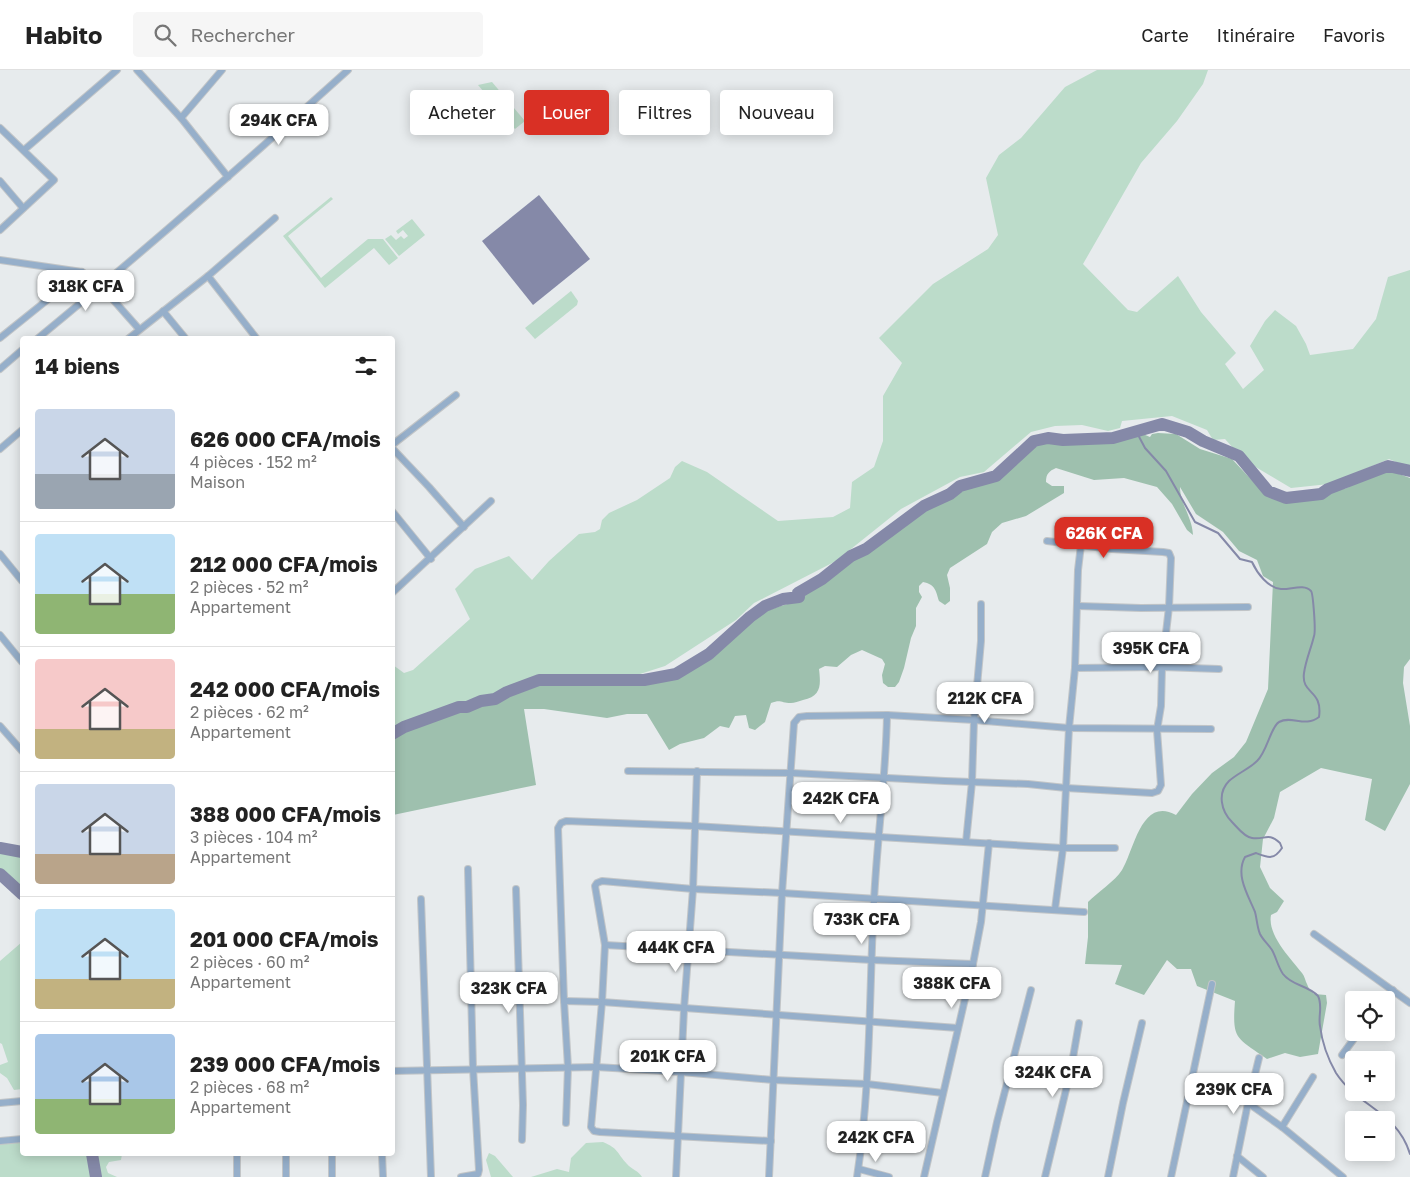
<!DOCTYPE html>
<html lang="fr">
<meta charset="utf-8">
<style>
body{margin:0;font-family:"Golos Text",sans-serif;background:#f6f6f6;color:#222;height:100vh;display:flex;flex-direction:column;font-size:19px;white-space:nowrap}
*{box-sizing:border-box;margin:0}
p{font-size:16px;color:#767676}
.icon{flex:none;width:28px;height:28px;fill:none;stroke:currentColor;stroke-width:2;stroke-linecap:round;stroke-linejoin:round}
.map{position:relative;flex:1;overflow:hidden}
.drawer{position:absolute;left:20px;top:266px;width:375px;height:820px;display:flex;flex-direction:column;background:#fff;border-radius:5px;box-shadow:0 2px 12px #0003}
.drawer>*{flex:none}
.top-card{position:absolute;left:410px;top:20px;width:475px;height:45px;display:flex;gap:10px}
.fabs{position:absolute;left:1345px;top:921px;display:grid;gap:10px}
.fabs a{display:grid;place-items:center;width:50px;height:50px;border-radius:5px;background:#fff;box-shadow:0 2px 12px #0003;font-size:25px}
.price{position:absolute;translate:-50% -42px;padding:0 11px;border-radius:10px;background:#fff;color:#222;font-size:16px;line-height:32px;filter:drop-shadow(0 1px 2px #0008)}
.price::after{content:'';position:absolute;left:50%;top:30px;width:15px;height:11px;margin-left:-8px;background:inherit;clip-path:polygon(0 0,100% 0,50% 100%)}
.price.on{background:#d93025;color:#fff}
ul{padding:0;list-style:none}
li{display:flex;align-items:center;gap:15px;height:125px;padding:0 15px}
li+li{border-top:1px solid #e0e0e0}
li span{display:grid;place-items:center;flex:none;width:140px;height:100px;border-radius:5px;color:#555}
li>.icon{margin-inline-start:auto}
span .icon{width:60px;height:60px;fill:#fffc;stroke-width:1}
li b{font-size:21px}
h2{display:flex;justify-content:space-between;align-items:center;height:60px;padding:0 15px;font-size:21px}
.pill{padding:0 18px;border-radius:5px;background:#fff;box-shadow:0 2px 12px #0003;font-size:18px;line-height:45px}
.pill.on{background:#d93025;color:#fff}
header{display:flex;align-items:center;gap:30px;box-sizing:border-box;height:70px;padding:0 25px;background:#fff;border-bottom:1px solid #e0e0e0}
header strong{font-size:24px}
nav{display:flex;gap:28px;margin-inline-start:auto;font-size:18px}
.search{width:350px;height:45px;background:#f6f6f6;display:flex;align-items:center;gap:12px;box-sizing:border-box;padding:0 18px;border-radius:5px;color:#767676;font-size:19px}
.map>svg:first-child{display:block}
.green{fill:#bcdcca}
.forest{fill:#9ec0ae}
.water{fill:#8589a8}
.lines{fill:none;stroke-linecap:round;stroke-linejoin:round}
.stream{stroke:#8589a8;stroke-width:2}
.river{stroke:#8589a8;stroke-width:12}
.minor-casing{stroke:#c2c5c7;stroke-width:8}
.minor{stroke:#96afca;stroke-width:6}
</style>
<header>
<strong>Habito</strong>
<div class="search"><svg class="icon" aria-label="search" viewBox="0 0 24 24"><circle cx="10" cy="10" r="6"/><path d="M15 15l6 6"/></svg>Rechercher</div>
<nav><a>Carte</a><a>Itinéraire</a><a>Favoris</a></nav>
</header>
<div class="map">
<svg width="1410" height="1107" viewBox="0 0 1410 1107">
<rect width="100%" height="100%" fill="#e7ebed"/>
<g class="green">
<polygon points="1097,0 1208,0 1203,14 1177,51 1141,93 1083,194 1128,240 1137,242 1178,206 1201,242 1236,283 1225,294 1243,319 1264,300 1250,276 1265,251 1275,240 1296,256 1306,274 1310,285 1353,279 1376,249 1388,207 1410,200 1410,398 1389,389 1329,414 1291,418 1244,390 1225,369 1213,370 1207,360 1172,346 1122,351 1120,358 1108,361 1082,355 1055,356 1031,362 984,402 960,407 901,439 836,491 754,533 736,550 665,596 640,604 545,607 416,649 393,662 393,595 404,603 413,600 470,549 455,519 475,499 509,486 532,510 549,491 579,464 595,462 600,459 602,450 609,443 637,430 670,408 675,397 682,391 707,402 778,451 833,447 850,438 852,412 874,397 883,371 883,326 902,293 879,268 933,214 988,179 998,165 986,108 999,85 1021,68 1065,17"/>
<polygon points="492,12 525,51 515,59 478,15"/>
<polygon points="466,21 472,29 435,57 429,48 440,39 436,33 447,24"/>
<polygon points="331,127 333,129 288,166 321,208 368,169 383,169 398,188 389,195 374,178 325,218 283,166"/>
<polygon points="412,149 425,165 399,186 385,169 391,165 396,170 401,166 404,169 408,166 403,160 398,164 396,161"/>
<polygon points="571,221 578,231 577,235 535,269 525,258"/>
<polygon points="0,783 22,787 22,819 0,799"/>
<polygon points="22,872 22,1019 14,1020 7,1008 0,1003 0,995 8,992 2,974 0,973 0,891"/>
<polygon points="22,1070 22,1084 122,1084 121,1090 109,1092 106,1097 108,1103 117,1107 0,1107 0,1073"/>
<path d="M603,1072C619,1079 616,1082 627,1094C631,1099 639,1101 642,1107H531L557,1099L569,1102L571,1088L586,1073Z"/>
<polygon points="489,1083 495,1086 513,1107 491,1107 486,1090"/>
</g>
<path class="forest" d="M1158,363L1176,364L1200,379L1232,389L1260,419L1277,430L1314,429L1325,426L1329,422L1347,418L1366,407L1391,401L1410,408V589L1404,597L1403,613L1410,656V714L1385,761L1365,750L1372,709L1321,698L1280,722L1274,748L1263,769L1260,797L1270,818L1284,831L1277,842L1271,845C1267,865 1291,889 1302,903C1305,907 1305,910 1307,914C1308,918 1311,921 1314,924L1326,925L1327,933L1318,984L1300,987L1285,983L1267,989C1236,967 1232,970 1235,931L1197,916L1191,899H1177L1167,890L1144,925L1115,914L1122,895L1085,894L1088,867V832C1097,823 1115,811 1122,800C1134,781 1141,726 1176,745L1192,724L1212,703L1234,687L1246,672L1268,619L1273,512L1263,506L1257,490L1239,481L1223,462L1196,444L1180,417C1180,434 1192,446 1193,465L1187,460L1172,434L1157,417L1124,408L1094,410L1056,398C1049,401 1046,404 1046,412L1052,416H1064V423L1026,446L1002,453L992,462L987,474L950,498L947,505L950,518V531L945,535L939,531C936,521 935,514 923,512L919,516V522L922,527L916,538V556L911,568L904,598L899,612L895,617H888L883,613L882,605L885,594L882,589L862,580L851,585L837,597L825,596L819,599C821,616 821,626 803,630C799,631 794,633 791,633C781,633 781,629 771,633L765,652L755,660L749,658L746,645L735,646L729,658L720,656L704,668L680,674L669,680L647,644H627L607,648L544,639H524L536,715L393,745L392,670C424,647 459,643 495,631C513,626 529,615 548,613C586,609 624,621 661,612C680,608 700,596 715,585C728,575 737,560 750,551C764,540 783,535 799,531L806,521L823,513L855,488L869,482L891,464L897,462L915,446L960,421L995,410L1029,380L1041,374L1053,372H1108L1143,364L1150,367L1152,364Z"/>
<polygon class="water" points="539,125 590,189 533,235 482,171"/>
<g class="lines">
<path class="stream" d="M1136,361L1145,378L1166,401L1195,452L1218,463L1240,489L1252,492C1257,503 1268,518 1281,519C1290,520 1304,513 1311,521C1313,523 1316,561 1314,566C1311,579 1306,589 1304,603C1301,625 1323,619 1319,647C1305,658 1292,645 1279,652C1271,656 1267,682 1257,691C1249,699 1238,703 1229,711C1217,723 1221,741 1232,752C1237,757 1244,767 1252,768C1265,770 1268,762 1280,773L1282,778C1274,790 1269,788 1256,783L1245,787C1235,805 1248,825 1255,842C1257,849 1257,857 1260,864C1263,870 1268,874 1272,880C1276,887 1278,897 1283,904C1292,916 1308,915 1318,926C1323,936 1318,946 1320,956C1322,972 1328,989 1336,1003C1358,1037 1397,1041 1410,1084"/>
<g class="river">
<polyline points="392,664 404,657 459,637 467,637 481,631 495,629 507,622 539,610 644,610 676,604 709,584 750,547 765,536 783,529 799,527 798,523 822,509 851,486 866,479 924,436 950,424 960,416 996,406 1034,371 1048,368 1063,370 1113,368 1162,354 1188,362 1203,371 1239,386 1268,421 1286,428 1321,424 1328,419 1388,396 1410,401"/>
<polyline points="0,778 22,782"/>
<polyline points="0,804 22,824"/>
<polyline points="92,1084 96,1107"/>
</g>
<g class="minor-casing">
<g id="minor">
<polyline points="137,0 181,48 228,107"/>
<polyline points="181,48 222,0"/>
<polyline points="0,58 54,110 0,160"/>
<polyline points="24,80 117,0"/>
<polyline points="0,111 23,138"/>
<polyline points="0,190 82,202 101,216 139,259"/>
<polyline points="208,206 257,269"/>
<polyline points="163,241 186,269"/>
<polyline points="0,268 82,202"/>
<path d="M37,269C143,182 246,92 348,0"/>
<polyline points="128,269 208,206 275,148"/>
<polyline points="0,299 22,280"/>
<polyline points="392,375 456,325"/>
<polyline points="392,378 429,417 464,457"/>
<polyline points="0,379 22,360"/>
<polyline points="392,441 431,489"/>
<polyline points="0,484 22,511"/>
<polyline points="392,523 491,431"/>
<polyline points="1078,536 1141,538 1248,537"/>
<polyline points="0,565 22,592"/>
<polyline points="1075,598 1162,597 1219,599"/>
<polyline points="0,656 22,681"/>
<polyline points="628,701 792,703 945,711 1028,714 1066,718 1152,723 1158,721 1161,715 1157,660 1161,636 1162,597 1169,537 1171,488 1169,483 1163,482 1112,479 1047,471"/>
<polyline points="966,772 972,712 974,650 981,571 981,534"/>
<polyline points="516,819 523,1035 522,1070"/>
<polyline points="421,829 431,1107"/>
<polyline points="1055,839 1063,778 1069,658 1075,598 1078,500 1081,475"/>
<polyline points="1314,864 1410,933"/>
<polyline points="605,875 872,890 973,894"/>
<polyline points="1385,930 1393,920"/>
<polyline points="564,931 602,932 958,958"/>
<polyline points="1342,985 1359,962"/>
<polyline points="392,1001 596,997 681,1002 773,1010 867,1014 943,1023"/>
<polyline points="0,1033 22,1031"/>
<polyline points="1248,1033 1282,1057 1343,1107"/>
<polyline points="566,1053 568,997 564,931 558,758 561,753 566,751 694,756 1063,778 1115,778"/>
<polyline points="1282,1057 1313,1007"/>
<polyline points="0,1071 22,1069"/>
<polyline points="771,1071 600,1062 594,1061 591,1057 602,932 605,875 595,816 597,813 602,811 693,819 782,823 1084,842"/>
<polyline points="237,1084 237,1107"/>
<polyline points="286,1084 286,1107"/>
<polyline points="382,1084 383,1107"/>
<polyline points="1237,1086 1263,1107"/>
<polyline points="859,1099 889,1107"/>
<polyline points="332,1107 332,1084"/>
<polyline points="461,1107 478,1104 479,1100 473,998 468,799"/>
<polyline points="676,1107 684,939 693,819 697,701"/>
<polyline points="769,1107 782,823 794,653 799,647 807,646 887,645 974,650 1069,658 1211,659"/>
<path d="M857,1107C871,1016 869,923 874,831C877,769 886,707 887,645"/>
<polyline points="924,1107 973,894 981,852 989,773"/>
<polyline points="985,1107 997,1052 1031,920"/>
<polyline points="1045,1107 1071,999 1079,953"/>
<polyline points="1108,1107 1123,1033 1142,953"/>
<polyline points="1171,1107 1212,914"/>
<polyline points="1233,1107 1248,1033 1259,988"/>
</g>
</g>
<use href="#minor" class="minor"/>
</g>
</svg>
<div class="fabs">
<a><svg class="icon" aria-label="locate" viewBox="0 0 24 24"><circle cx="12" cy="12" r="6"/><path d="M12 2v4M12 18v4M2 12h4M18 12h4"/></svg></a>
<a>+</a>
<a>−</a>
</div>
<b class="price" style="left:279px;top:76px">294K CFA</b>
<b class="price" style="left:86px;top:242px">318K CFA</b>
<b class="price on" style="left:1104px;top:489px">626K CFA</b>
<b class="price" style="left:1151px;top:604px">395K CFA</b>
<b class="price" style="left:985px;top:654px">212K CFA</b>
<b class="price" style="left:841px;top:754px">242K CFA</b>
<b class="price" style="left:862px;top:875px">733K CFA</b>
<b class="price" style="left:676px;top:903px">444K CFA</b>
<b class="price" style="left:952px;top:939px">388K CFA</b>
<b class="price" style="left:509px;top:944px">323K CFA</b>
<b class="price" style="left:668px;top:1012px">201K CFA</b>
<b class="price" style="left:1053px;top:1028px">324K CFA</b>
<b class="price" style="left:1234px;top:1045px">239K CFA</b>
<b class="price" style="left:876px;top:1093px">242K CFA</b>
<div class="top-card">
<a class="pill">Acheter</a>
<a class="pill on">Louer</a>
<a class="pill">Filtres</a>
<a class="pill">Nouveau</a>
</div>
<section class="drawer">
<h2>14 biens<svg class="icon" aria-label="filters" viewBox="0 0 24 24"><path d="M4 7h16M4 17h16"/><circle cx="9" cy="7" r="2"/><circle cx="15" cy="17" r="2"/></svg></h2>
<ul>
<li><span style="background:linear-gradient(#c9d6e8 65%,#9aa5b1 0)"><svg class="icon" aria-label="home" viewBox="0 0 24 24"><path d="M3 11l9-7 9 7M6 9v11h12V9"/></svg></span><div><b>626 000 CFA/mois</b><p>4 pièces · 152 m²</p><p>Maison</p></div></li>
<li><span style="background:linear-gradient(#bfe0f5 60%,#8fb573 0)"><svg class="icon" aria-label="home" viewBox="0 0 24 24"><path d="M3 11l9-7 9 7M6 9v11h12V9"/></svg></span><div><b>212 000 CFA/mois</b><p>2 pièces · 52 m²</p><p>Appartement</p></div></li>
<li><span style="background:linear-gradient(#f6c9c9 70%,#c2b280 0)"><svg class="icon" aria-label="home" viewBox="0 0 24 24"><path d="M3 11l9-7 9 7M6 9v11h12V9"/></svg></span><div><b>242 000 CFA/mois</b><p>2 pièces · 62 m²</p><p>Appartement</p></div></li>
<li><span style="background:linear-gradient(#c9d6e8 70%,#b9a48a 0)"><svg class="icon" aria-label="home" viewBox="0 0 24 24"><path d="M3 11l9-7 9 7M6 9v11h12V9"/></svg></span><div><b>388 000 CFA/mois</b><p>3 pièces · 104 m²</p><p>Appartement</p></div></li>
<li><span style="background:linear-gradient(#bfe0f5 70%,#c2b280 0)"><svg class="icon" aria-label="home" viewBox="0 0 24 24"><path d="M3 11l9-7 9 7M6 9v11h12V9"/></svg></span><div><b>201 000 CFA/mois</b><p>2 pièces · 60 m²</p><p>Appartement</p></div></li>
<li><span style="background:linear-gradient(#a9c7e8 65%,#8fb573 0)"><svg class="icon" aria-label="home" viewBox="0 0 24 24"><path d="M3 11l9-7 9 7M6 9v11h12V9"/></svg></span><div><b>239 000 CFA/mois</b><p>2 pièces · 68 m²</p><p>Appartement</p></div></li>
</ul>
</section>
</div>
